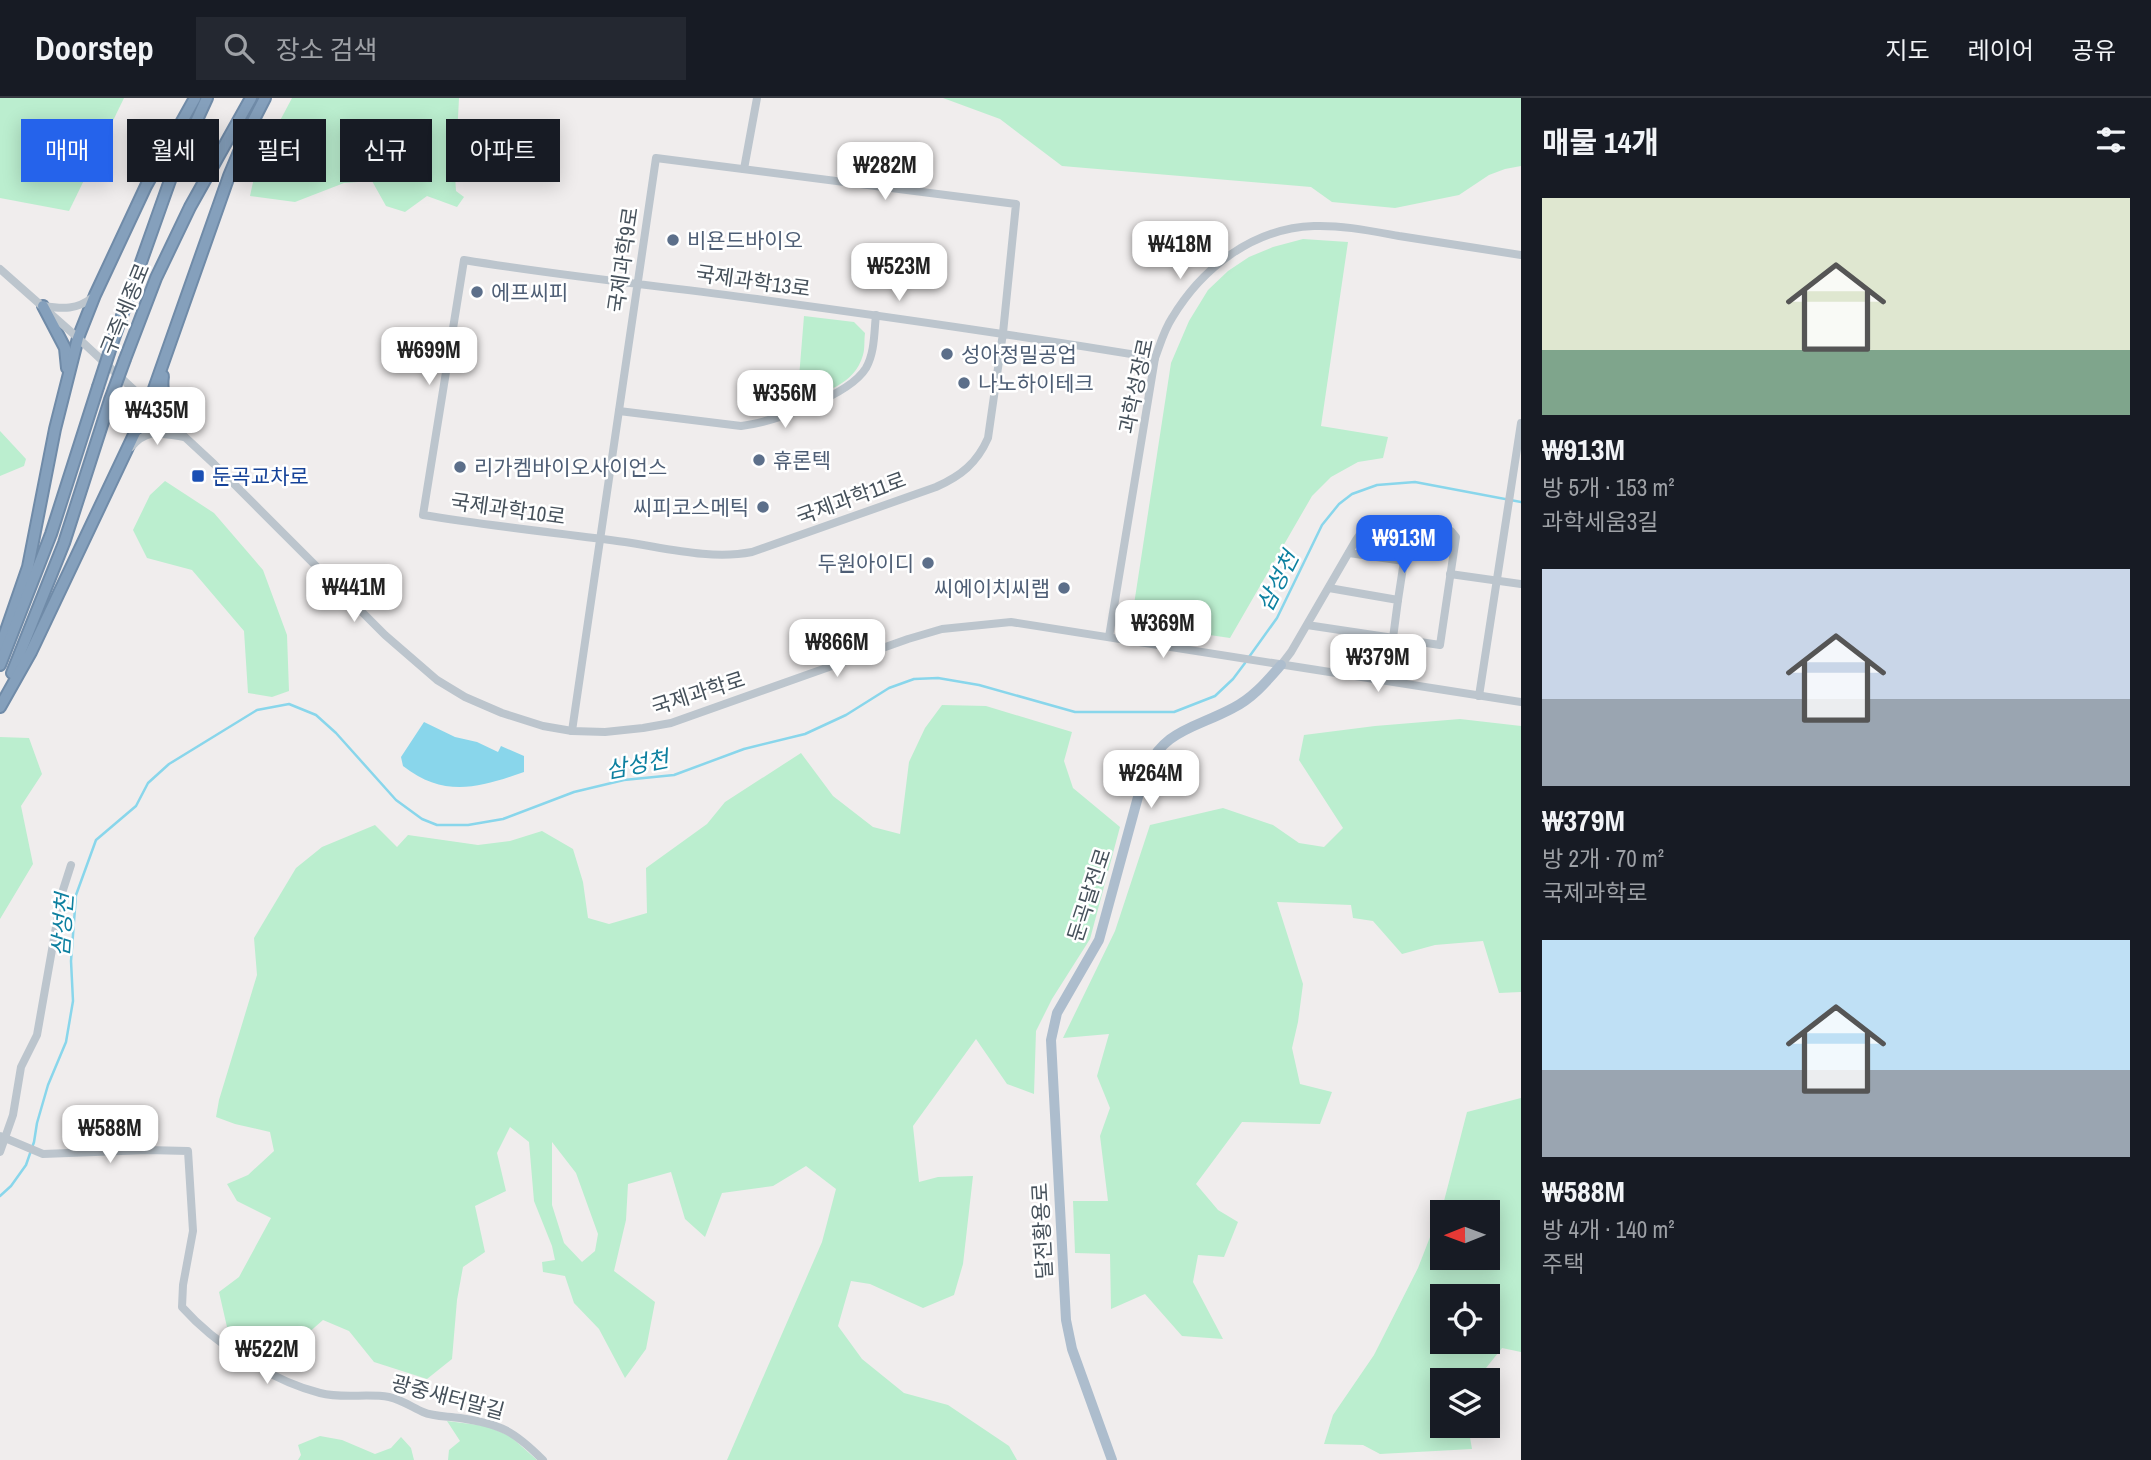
<!DOCTYPE html>
<html lang="ko">
<meta charset="utf-8">
<style>
body{margin:0;font-family:"Archivo Narrow","Noto Sans KR",sans-serif;background:#242831;color:#f1f3f6;height:100vh;display:flex;flex-direction:column;font-size:26px;white-space:nowrap}
*{box-sizing:border-box;margin:0}
p{font-size:23px;color:#9ea1a6}
.icon{flex:none;width:38px;height:38px;fill:none;stroke:currentColor;stroke-width:2;stroke-linecap:round;stroke-linejoin:round}
.map{position:relative;flex:1;overflow:hidden}
.drawer{display:flex;flex-direction:column;background:#171b24;width:630px}
.drawer>*{flex:none}
.banner{position:absolute;left:21px;top:21px;width:665px;height:63px;display:flex;gap:14px}
.needle{width:46px;rotate:269deg}
.fabs{position:absolute;left:1430px;top:1102px;display:grid;gap:14px}
.fabs a{display:grid;place-items:center;width:70px;height:70px;border-radius:0px;background:#171b24;box-shadow:0 4px 18px #0003;font-size:35px}
.price{position:absolute;translate:-50% -60px;padding:0 16px;border-radius:14px;background:#fff;color:#222;font-size:23px;line-height:46px;filter:drop-shadow(0 2px 4px #0008)}
.price::after{content:'';position:absolute;left:50%;top:42px;width:21px;height:16px;margin-left:-10px;background:inherit;clip-path:polygon(0 0,100% 0,50% 100%)}
.price.current{background:#2563eb;color:#fff}
ul{padding:0;list-style:none}
li{display:grid;align-content:center;gap:14px;height:371px;padding:0 21px}
li span{display:grid;place-items:center;height:217px;border-radius:0px;color:#555}
li>.icon{margin-inline-start:auto}
span .icon{width:126px;height:126px;fill:#fffc;stroke-width:1}
li b{font-size:30px}
h2{display:flex;justify-content:space-between;align-items:center;height:84px;padding:0 21px;font-size:30px}
.chip{padding:0 24px;border-radius:0px;background:#171b24;box-shadow:0 4px 18px #0003;font-size:24px;line-height:63px}
.chip.current{background:#2563eb;color:#fff}
header{display:flex;align-items:center;gap:42px;box-sizing:border-box;height:98px;padding:0 35px;background:#171b24;border-bottom:2px solid #363941}
header strong{font-size:33px}
nav{display:flex;gap:38px;margin-inline-start:auto;font-size:24px}
.search{width:490px;height:63px;background:#242831;display:flex;align-items:center;gap:18px;box-sizing:border-box;padding:0 24px;border-radius:0px;color:#9ea1a6;font-size:26px}
main{display:flex;flex:1;min-height:0}
.map>svg:first-child{display:block}
.green{fill:#bbeecf;fill-rule:evenodd}
.water{fill:#89d6eb}
.lines{fill:none;stroke-linecap:round;stroke-linejoin:round}
.stream{stroke:#89d6eb;stroke-width:2.5}
.highway-casing{stroke:#708ba8;stroke-width:14}
.minor{stroke:#bcc5cd;stroke-width:8}
.major{stroke:#adbdcd;stroke-width:10}
.highway{stroke:#85a0bc;stroke-width:10}
.highway-bridge-casing{stroke:#708ba8;stroke-width:14;stroke-linecap:butt}
.highway-bridge{stroke:#85a0bc;stroke-width:10}
.service-dot{fill:#5c6f8a;stroke:#fff;stroke-width:2.5}
.transit-dot{fill:#1a4fb4;stroke:#fff;stroke-width:2.5}
.labels{text-anchor:middle;dominant-baseline:central;stroke-width:5;stroke-linejoin:round;paint-order:stroke}
.service-label{font-size:21px;fill:#4e5e75;stroke:#fff;text-anchor:start}
.street-label{font-size:21px;fill:#46515b;stroke:#fff}
.transit-label{font-size:21px;fill:#164399;stroke:#fff;text-anchor:start}
.water-label{font-size:23px;font-style:italic;fill:#0d80a0;stroke:#fff}
</style>
<header>
<strong>Doorstep</strong>
<div class="search"><svg class="icon" aria-label="search" viewBox="0 0 24 24"><circle cx="10" cy="10" r="6"/><path d="M15 15l6 6"/></svg>장소 검색</div>
<nav><a>지도</a><a>레이어</a><a>공유</a></nav>
</header>
<main>
<div class="map">
<svg width="1521" height="1362" viewBox="0 0 1521 1362">
<rect width="100%" height="100%" fill="#f0eded"/>
<g class="green">
<polygon points="0,0 124,0 69,113 0,100"/>
<polygon points="292,0 459,0 457,39 479,49 473,67 465,65 455,77 456,93 464,99 457,109 427,98 405,114 386,108 372,83 344,85 295,104 250,98 257,66"/>
<polygon points="943,0 1521,0 1521,68 1505,71 1489,77 1459,97 1395,110 1332,104 1311,89 1062,68 1000,21"/>
<polygon points="1303,141 1348,144 1321,328 1388,339 1383,360 1358,364 1331,379 1312,398 1230,540 1141,527 1133,513 1171,265 1189,223 1208,192 1228,173 1249,159 1273,149"/>
<path d="M804,218L854,224L865,235C864,242 865,251 863,257C855,287 822,295 797,304Z"/>
<polygon points="0,333 26,361 24,368 0,378"/>
<polygon points="165,383 214,415 263,472 287,537 289,593 272,599 248,595 244,533 192,472 147,460 133,432 150,397"/>
<path d="M942,607L986,608L1072,634L1064,663L1073,690L1120,729L1090,841L1052,901L1036,933L1034,996L1007,986L976,941L913,1028L919,1084L938,1079L973,1078L963,1166L954,1197L923,1210L870,1186L851,1183L838,1228L862,1261L904,1295L948,1307L1009,1348L1017,1362H727L822,1144L836,1091L806,1068L773,1088L722,1095L705,1139L685,1121L671,1074L628,1086L626,1122L614,1173L655,1204L646,1251L625,1280L599,1231L574,1205L565,1178L543,1174L542,1164L555,1162L552,1148L534,1103L529,1044L510,1029L497,1055L506,1093L475,1108L485,1154L463,1169L457,1202L452,1261L427,1281L374,1264L349,1233L323,1222L274,1265L227,1229L219,1194L239,1179L271,1120L237,1103L227,1086L248,1077L274,1053L270,1034L235,1026L216,1019L219,1002L257,877L254,840L296,770L322,749L375,727L397,749L408,737L478,747L510,743L542,733L573,751L583,784L588,820L609,826L647,815L646,770L707,726L725,704L801,655L833,698L873,729L900,736L909,664L925,630ZM552,1044L576,1075L598,1136L595,1153L582,1164L564,1145L552,1107Z"/>
<polygon points="1460,621 1521,628 1521,894 1499,895 1483,843 1435,847 1402,856 1373,823 1353,820 1351,807 1277,804 1303,886 1298,924 1292,950 1300,986 1332,994 1320,1026 1242,1024 1196,1086 1218,1112 1238,1124 1224,1159 1198,1157 1193,1184 1223,1241 1182,1238 1145,1196 1111,1211 1110,1156 1075,1155 1073,1103 1108,1103 1100,1038 1110,1010 1097,978 1109,936 1063,940 1115,833 1150,727 1223,710 1273,727 1299,745 1324,749 1343,730 1299,662 1304,637 1375,628"/>
<polygon points="0,639 29,640 42,676 21,708 33,766 0,821"/>
<path d="M1521,1000V1254L1502,1250L1482,1275L1478,1283H1442V1328H1468L1472,1351L1380,1356L1363,1347L1324,1346L1333,1317L1374,1257L1418,1170L1444,1103L1467,1014ZM1442,1115H1488V1160H1442ZM1442,1199H1488V1244H1442Z"/>
<polygon points="447,1323 486,1328 510,1338 537,1362 448,1362 449,1352 460,1343"/>
<polygon points="320,1338 342,1342 375,1356 391,1350 401,1339 411,1350 414,1362 298,1362 301,1357 298,1347"/>
</g>
<path class="water" d="M424,624L455,639L477,644L498,654L501,648L524,658V674C479,690 444,700 403,668L401,659Z"/>
<g class="lines">
<g class="stream">
<polyline points="1249,559 1277,520 1322,427 1339,406 1352,396 1377,387 1415,384 1521,404"/>
<polyline points="0,1098 11,1088 26,1067 34,1044 37,1025 48,987 66,944 73,903 71,863 76,797 96,742 136,708 148,685 169,666 257,612 289,606 316,617 336,635 396,702 422,721 437,727 468,727 503,721 574,694 624,682 674,677 744,651 805,636 846,617 889,590 914,581 938,580 979,587 1075,614 1174,614 1215,598 1233,581 1245,565"/>
</g>
<g class="highway-casing">
<g id="highway">
<polyline points="43,208 65,250 67,270"/>
<polyline points="112,246 173,74 207,0"/>
<polyline points="125,261 156,180 190,109 251,0"/>
<path d="M163,278C160,296 169,312 174,329"/>
<polyline points="0,550 28,469 55,331 78,240 95,197 146,88 195,0"/>
<polyline points="0,567 51,436 98,289"/>
<polyline points="12,575 64,445 110,302"/>
<polyline points="0,609 31,554 149,305 229,78 247,35 265,0"/>
</g>
</g>
<g class="minor">
<polyline points="744,71 757,0"/>
<polyline points="0,171 78,240 214,366 385,537 437,582 465,599 502,615 543,628 572,633 605,634 643,630 671,625 908,541 942,531 1011,524 1521,604"/>
<path d="M43,208C63,211 77,212 93,199"/>
<path d="M619,313L741,328C773,324 849,298 866,270C875,254 874,234 876,217"/>
<path d="M131,349C149,329 160,336 184,339"/>
<polyline points="1349,455 1404,463 1411,426"/>
<polyline points="1450,476 1521,486"/>
<polyline points="1329,490 1398,502 1393,540"/>
<polyline points="1398,502 1404,463"/>
<path d="M1109,539L1155,260C1160,247 1164,232 1172,220C1202,170 1253,130 1314,128C1342,127 1371,133 1399,138C1440,144 1480,151 1521,157"/>
<path d="M1281,567L1291,554L1356,442C1365,429 1372,424 1388,423L1451,433L1456,439L1440,547L1307,527"/>
<polyline points="1479,598 1521,325"/>
<path d="M572,633C600,442 628,251 656,60L1016,106L1003,235L988,340C977,365 961,378 936,389L752,454C711,462 666,450 625,444C558,435 490,428 423,417L464,162C561,178 660,188 757,201C890,219 1023,238 1155,260"/>
<path d="M0,1038L43,1056L147,1052L188,1053L193,1133L183,1187L182,1209C215,1246 272,1283 320,1295C343,1301 367,1295 389,1299C402,1302 412,1309 423,1314C434,1319 448,1318 460,1320C501,1326 514,1333 543,1362"/>
<polyline points="0,1054 13,1017 21,969 37,937 62,795 71,767"/>
</g>
<path class="major" d="M1112,1362L1072,1251L1066,1222L1051,942L1057,915L1099,842L1144,677C1163,631 1194,631 1233,610C1253,600 1267,583 1281,567"/>
<use href="#highway" class="highway"/>
<g class="highway-bridge-casing">
<g id="highway-bridge">
<polyline points="98,289 112,246"/>
<polyline points="110,302 125,261"/>
</g>
</g>
<use href="#highway-bridge" class="highway-bridge"/>
</g>
<g class="service-dot">
<circle cx="673" cy="142" r="7"/>
<circle cx="477" cy="194" r="7"/>
<circle cx="947" cy="256" r="7"/>
<circle cx="964" cy="285" r="7"/>
<circle cx="759" cy="362" r="7"/>
<circle cx="460" cy="369" r="7"/>
<circle cx="763" cy="409" r="7"/>
<circle cx="928" cy="465" r="7"/>
<circle cx="1064" cy="490" r="7"/>
</g>
<rect class="transit-dot" x="191" y="371" width="14" height="14" rx="3.5"/>
<g class="labels">
<g class="service-label">
<text x="687" y="142">비욘드바이오</text>
<text x="491" y="194">에프씨피</text>
<text x="961" y="256">성아정밀공업</text>
<text x="978" y="285">나노하이테크</text>
<text x="773" y="362">휴론텍</text>
<text x="474" y="369">리가켐바이오사이언스</text>
<text x="749" y="409" text-anchor="end">씨피코스메틱</text>
<text x="914" y="465" text-anchor="end">두원아이디</text>
<text x="1050" y="490" text-anchor="end">씨에이치씨랩</text>
</g>
<g class="street-label">
<text transform="translate(623 162) rotate(-82)">국제과학9로</text>
<text transform="translate(753 183) rotate(8)">국제과학13로</text>
<text transform="translate(125 211) rotate(-68)">구즉세종로</text>
<text transform="translate(1136 288) rotate(-78)">과학성장로</text>
<text transform="translate(851 400) rotate(-20)">국제과학11로</text>
<text transform="translate(508 411) rotate(8)">국제과학10로</text>
<text transform="translate(698 595) rotate(-18)">국제과학로</text>
<text transform="translate(1089 797) rotate(-72)">둔곡달전로</text>
<text transform="translate(1042 1133) rotate(-93)">달전황용로</text>
<text transform="translate(448 1299) rotate(15)">광중새터말길</text>
</g>
<g class="transit-label">
<text x="212" y="378">둔곡교차로</text>
</g>
<g class="water-label">
<text transform="translate(1277 483) rotate(-63)">삼성천</text>
<text transform="translate(637 666) rotate(-11)">삼성천</text>
<text transform="translate(62 827) rotate(-86)">삼성천</text>
</g>
</g>
</svg>
<div class="fabs">
<a><svg class="needle" viewBox="-14 -14 28 28"><path d="M0-13l5 13h-10z" fill="#e53935"/><path d="M0 13l5-13h-10z" fill="#9ea1a6"/></svg></a>
<a><svg class="icon" aria-label="locate" viewBox="0 0 24 24"><circle cx="12" cy="12" r="6"/><path d="M12 2v4M12 18v4M2 12h4M18 12h4"/></svg></a>
<a><svg class="icon" aria-label="layers" viewBox="0 0 24 24"><path d="M12 4l9 5-9 5-9-5zM3 14l9 5 9-5"/></svg></a>
</div>
<b class="price" style="left:885px;top:104px">₩282M</b>
<b class="price" style="left:1180px;top:183px">₩418M</b>
<b class="price" style="left:899px;top:205px">₩523M</b>
<b class="price" style="left:429px;top:289px">₩699M</b>
<b class="price" style="left:785px;top:332px">₩356M</b>
<b class="price" style="left:157px;top:349px">₩435M</b>
<b class="price current" style="left:1404px;top:477px">₩913M</b>
<b class="price" style="left:354px;top:526px">₩441M</b>
<b class="price" style="left:1163px;top:562px">₩369M</b>
<b class="price" style="left:837px;top:581px">₩866M</b>
<b class="price" style="left:1378px;top:596px">₩379M</b>
<b class="price" style="left:1151px;top:712px">₩264M</b>
<b class="price" style="left:110px;top:1067px">₩588M</b>
<b class="price" style="left:267px;top:1288px">₩522M</b>
<div class="banner">
<a class="chip current">매매</a>
<a class="chip">월세</a>
<a class="chip">필터</a>
<a class="chip">신규</a>
<a class="chip">아파트</a>
</div>
</div>
<section class="drawer">
<h2>매물 14개<svg class="icon" aria-label="filters" viewBox="0 0 24 24"><path d="M4 7h16M4 17h16"/><circle cx="9" cy="7" r="2"/><circle cx="15" cy="17" r="2"/></svg></h2>
<ul>
<li><span style="background:linear-gradient(#dfe7d0 70%,#7fa58c 0)"><svg class="icon" aria-label="home" viewBox="0 0 24 24"><path d="M3 11l9-7 9 7M6 9v11h12V9"/></svg></span><div><b>₩913M</b><p>방 5개 · 153 m²</p><p>과학세움3길</p></div></li>
<li><span style="background:linear-gradient(#c9d6e8 60%,#9aa5b1 0)"><svg class="icon" aria-label="home" viewBox="0 0 24 24"><path d="M3 11l9-7 9 7M6 9v11h12V9"/></svg></span><div><b>₩379M</b><p>방 2개 · 70 m²</p><p>국제과학로</p></div></li>
<li><span style="background:linear-gradient(#bfe0f5 60%,#9aa5b1 0)"><svg class="icon" aria-label="home" viewBox="0 0 24 24"><path d="M3 11l9-7 9 7M6 9v11h12V9"/></svg></span><div><b>₩588M</b><p>방 4개 · 140 m²</p><p>주택</p></div></li>
</ul>
</section>
</main>
